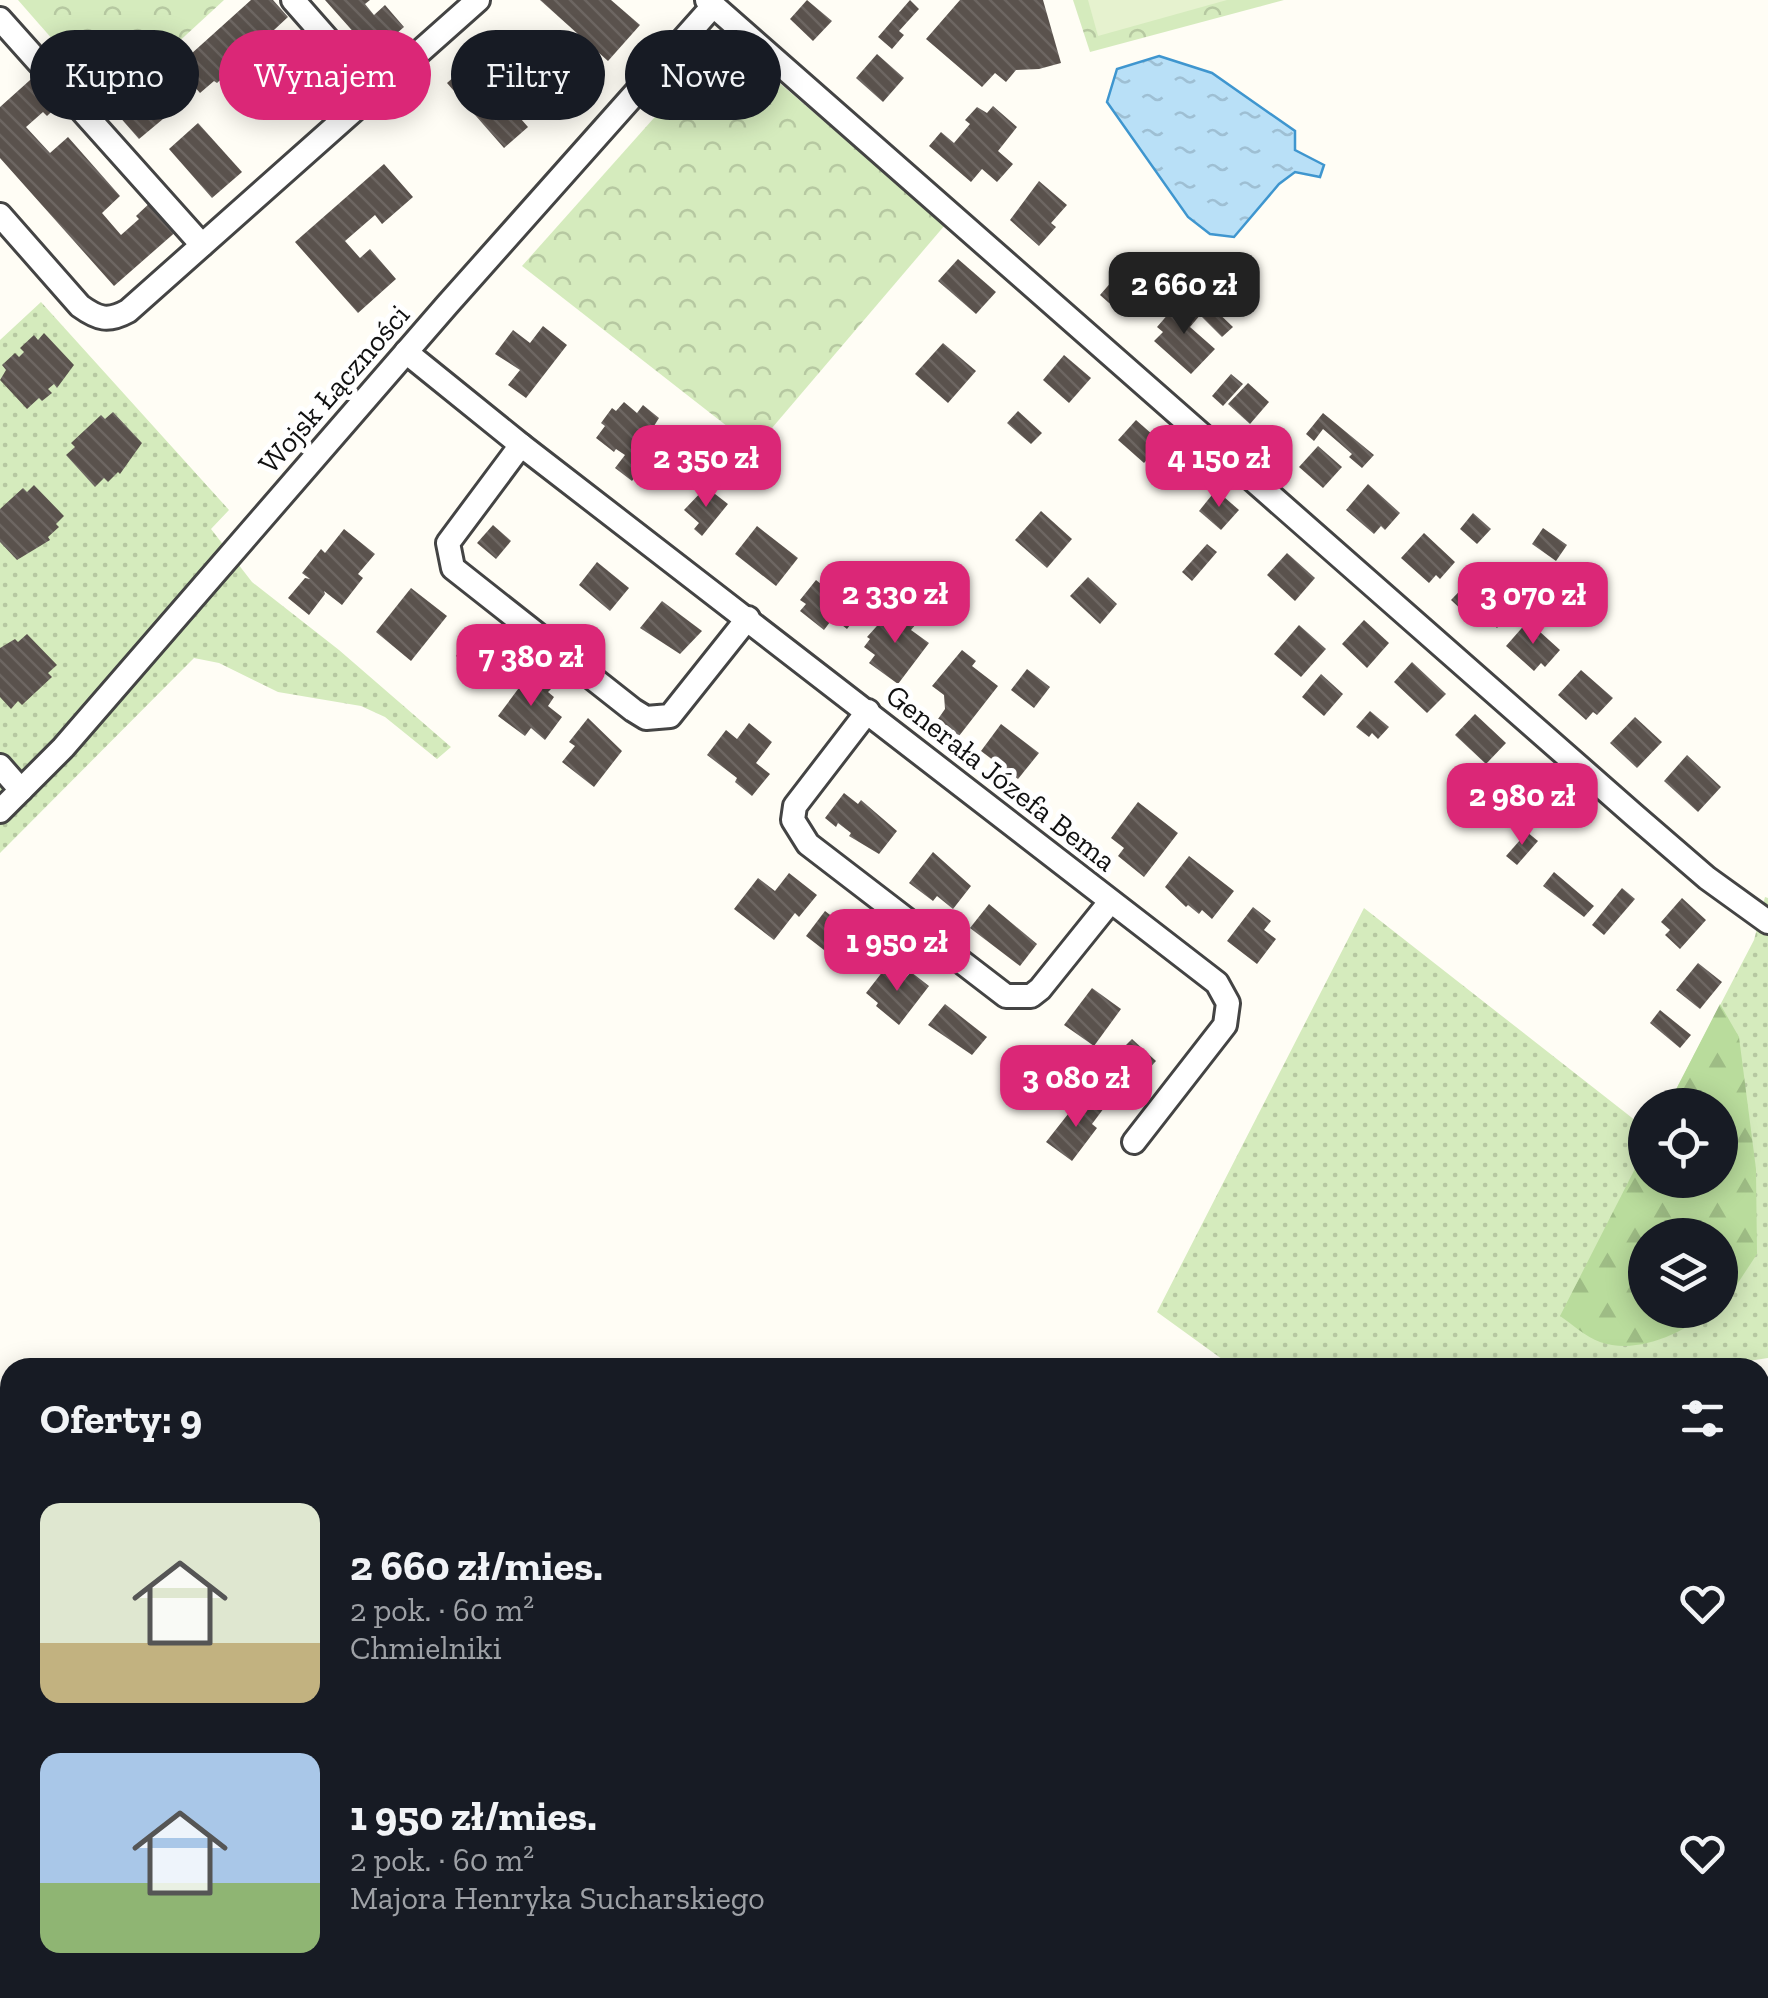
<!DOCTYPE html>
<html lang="pl">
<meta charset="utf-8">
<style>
body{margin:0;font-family:"Zilla Slab",serif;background:#242831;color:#f1f3f6;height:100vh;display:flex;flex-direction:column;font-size:38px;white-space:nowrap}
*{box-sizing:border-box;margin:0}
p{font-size:32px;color:#9ea1a6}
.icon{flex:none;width:55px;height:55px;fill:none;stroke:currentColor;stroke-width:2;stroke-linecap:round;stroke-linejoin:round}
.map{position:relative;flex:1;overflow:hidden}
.panel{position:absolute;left:0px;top:1358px;width:1770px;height:642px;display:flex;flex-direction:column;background:#171b24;border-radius:30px 30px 0 0;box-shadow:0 5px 25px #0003}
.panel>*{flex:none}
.banner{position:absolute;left:30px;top:30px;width:1000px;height:90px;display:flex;gap:20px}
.fabs{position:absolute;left:1628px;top:1088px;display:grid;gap:20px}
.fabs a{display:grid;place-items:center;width:110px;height:110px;border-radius:50%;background:#171b24;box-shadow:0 5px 25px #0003;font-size:50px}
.price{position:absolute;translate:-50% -85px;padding:0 22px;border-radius:20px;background:#db2777;color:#fff;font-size:32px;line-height:65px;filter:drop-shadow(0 2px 5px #0008)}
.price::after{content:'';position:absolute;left:50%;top:60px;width:30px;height:22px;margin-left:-15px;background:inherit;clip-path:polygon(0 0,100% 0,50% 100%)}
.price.on{background:#222;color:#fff}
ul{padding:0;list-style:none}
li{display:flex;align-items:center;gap:30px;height:250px;padding:0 40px}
li span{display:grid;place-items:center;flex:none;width:280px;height:200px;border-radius:20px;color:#555}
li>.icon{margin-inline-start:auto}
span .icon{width:120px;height:120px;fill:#fffc;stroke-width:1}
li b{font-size:42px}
h2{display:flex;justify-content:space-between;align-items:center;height:120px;padding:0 40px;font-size:42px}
.tag{padding:0 35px;border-radius:45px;background:#171b24;box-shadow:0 5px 25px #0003;font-size:35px;line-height:90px}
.tag.on{background:#db2777;color:#fff}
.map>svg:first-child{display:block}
.grass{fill:url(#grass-dots);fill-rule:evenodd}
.forest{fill:url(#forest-firs)}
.park{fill:url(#park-crowns)}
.pitch{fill:#e6f2cf}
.water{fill:url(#water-ripples);stroke:#3f96cf;stroke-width:2.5}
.building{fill:url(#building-back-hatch)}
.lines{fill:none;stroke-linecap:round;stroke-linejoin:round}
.minor-casing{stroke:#444;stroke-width:28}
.secondary-casing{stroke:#333;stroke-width:38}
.motorway-casing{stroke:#222;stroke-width:45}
.minor{stroke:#fff;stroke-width:22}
.secondary{stroke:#fff6b0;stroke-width:32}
.motorway{stroke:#f5a25d;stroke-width:40}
.labels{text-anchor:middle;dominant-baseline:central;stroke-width:10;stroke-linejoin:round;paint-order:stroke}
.street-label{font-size:30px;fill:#111;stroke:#fff}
</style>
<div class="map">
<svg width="1768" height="1998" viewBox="0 0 1768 1998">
<defs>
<pattern id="grass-dots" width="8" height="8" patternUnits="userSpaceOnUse" patternTransform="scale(2.5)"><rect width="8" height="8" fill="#d5ebbd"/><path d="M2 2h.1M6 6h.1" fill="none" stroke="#b6c8a1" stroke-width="1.8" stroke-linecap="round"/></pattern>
<pattern id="forest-firs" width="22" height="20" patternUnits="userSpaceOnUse" patternTransform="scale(2.5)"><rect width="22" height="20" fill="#b9dc9c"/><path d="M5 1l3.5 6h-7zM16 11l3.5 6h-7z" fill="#9ebc85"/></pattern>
<pattern id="park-crowns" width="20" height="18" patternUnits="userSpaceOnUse" patternTransform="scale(2.5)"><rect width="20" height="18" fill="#d5ebbd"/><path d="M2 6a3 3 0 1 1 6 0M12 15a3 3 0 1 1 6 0" fill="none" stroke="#b6c8a1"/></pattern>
<pattern id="water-ripples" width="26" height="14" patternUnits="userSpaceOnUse" patternTransform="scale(2.5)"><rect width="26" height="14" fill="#b9e0f7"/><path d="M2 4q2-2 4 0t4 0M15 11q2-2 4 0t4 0" fill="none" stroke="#9ebfd3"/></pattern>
<pattern id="building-back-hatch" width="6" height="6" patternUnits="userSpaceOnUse" patternTransform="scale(2.5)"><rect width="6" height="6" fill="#5a524d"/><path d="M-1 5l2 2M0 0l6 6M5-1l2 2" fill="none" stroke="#6d6662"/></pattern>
</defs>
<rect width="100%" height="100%" fill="#fffdf5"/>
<g class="grass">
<polygon points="41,302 229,510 211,529 252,582 339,650 451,747 437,759 385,717 361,706 278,692 219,663 194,658 0,853 0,340"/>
<path d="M1765,897L1768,898V1358L1703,1368L1233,1367L1157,1312L1364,908L1645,1128V1180H1720V1105H1668L1754,940ZM1645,1235H1720V1310H1645Z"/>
</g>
<g class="forest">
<path d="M1720,1004L1739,1037L1756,1169L1757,1254L1730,1295L1720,1303V1235H1645V1310H1712C1683,1333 1638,1355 1600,1342C1586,1337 1572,1324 1560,1316L1645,1149V1180H1720V1105H1668Z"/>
<polygon points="1760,1784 1768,1789 1768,1915 1760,1911"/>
</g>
<g class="park">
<polygon points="18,0 224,0 110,105"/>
<polygon points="1073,0 1284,0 1090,52"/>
<polygon points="719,45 748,56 945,225 755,448 522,266"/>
</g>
<polygon class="pitch" points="1088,0 1227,0 1098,36"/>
<polygon class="water" points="1159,56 1212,73 1295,131 1295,150 1324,165 1320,177 1295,172 1279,184 1234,237 1210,234 1188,217 1107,102 1117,69"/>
<g class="building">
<polygon points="251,0 273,0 288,17 217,83 214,81 200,93 180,70 193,58 191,54"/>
<polygon points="325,0 370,0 365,4 374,15 385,5 404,27 373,54"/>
<polygon points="540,0 611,0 640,25 608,61"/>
<polygon points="807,0 832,21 813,41 790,19"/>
<polygon points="910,0 919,9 899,31 904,35 892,49 878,37"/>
<polygon points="960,0 1043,0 1061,63 1039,69 1016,70 1006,82 995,73 982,87 926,39"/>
<polygon points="877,54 904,78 883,102 856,78"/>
<polygon points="474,59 511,100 507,103 528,127 504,148 447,83"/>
<polygon points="39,72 64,100 47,116 43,112 26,127 50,153 68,137 120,196 102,213 121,235 139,219 136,216 153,200 179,229 114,286 0,158 0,107"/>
<polygon points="146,88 169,114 139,139 118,115"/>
<polygon points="993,106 1017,127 998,151 1013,164 997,182 982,169 971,182 929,146 941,132 954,143 970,124 965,120 977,107 987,113"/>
<polygon points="198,123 242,172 212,198 169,149"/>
<polygon points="384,164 413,197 382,224 375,215 345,241 360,258 370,249 396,279 358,313 295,242"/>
<polygon points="1039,181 1067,205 1051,223 1056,227 1039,246 1010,220"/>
<polygon points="958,259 996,292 976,314 938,281"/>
<polygon points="1127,264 1143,278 1147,274 1159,285 1131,316 1120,307 1117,310 1100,295"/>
<polygon points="1183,297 1201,314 1190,327 1215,349 1191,374 1154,341 1163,332 1157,327"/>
<polygon points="1212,307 1233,327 1222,337 1202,317"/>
<polygon points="543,326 567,345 526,398 508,385 520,370 495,354 513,330 530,343"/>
<polygon points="44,333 74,365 57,388 54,384 48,389 52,393 42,401 39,398 27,409 0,380 6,370 2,365 15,353 19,357 24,352 20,348 34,335 38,340"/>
<polygon points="943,343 976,371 948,403 915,374"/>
<polygon points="1064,355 1091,378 1069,403 1043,380"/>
<polygon points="1231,374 1243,384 1223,406 1212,396"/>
<polygon points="1248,383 1269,402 1250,424 1228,404"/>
<polygon points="624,402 637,413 643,405 659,418 654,426 667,436 632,481 615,468 625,455 616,449 614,452 596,438 605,426 601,423 612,408 616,411"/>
<polygon points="1018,411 1042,433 1031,444 1007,423"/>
<polygon points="113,412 142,443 120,474 118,472 108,482 104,478 95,487 66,455 75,447 71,443 101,415 105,419"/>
<polygon points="1323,413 1374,455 1362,468 1349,457 1352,454 1323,429 1314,441 1306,434"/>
<polygon points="1136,420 1162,443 1144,463 1118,440"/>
<polygon points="1318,446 1342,467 1323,488 1299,467"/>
<polygon points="1368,484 1400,513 1385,530 1381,526 1374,534 1346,510"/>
<polygon points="34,485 64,516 56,524 59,527 48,537 50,540 17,560 0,542 0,509 23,488 27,492"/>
<polygon points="706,487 728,504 702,536 694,529 699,523 684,510"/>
<polygon points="1216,490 1239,510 1221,530 1199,511"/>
<polygon points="1041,511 1072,539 1047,568 1015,540"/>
<polygon points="1473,513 1491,529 1477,544 1460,529"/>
<polygon points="493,525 511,541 496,559 477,543"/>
<polygon points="757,526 798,558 776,586 735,554"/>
<polygon points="1543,528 1567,545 1556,561 1532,544"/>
<polygon points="344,529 375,554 358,574 363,578 342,605 324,591 325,594 309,615 288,598 305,578 310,579 302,573 321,549 325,553"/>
<polygon points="1424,533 1455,562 1440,579 1436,575 1429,583 1401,558"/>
<polygon points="1207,544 1217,552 1192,581 1182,572"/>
<polygon points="1287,553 1315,578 1295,601 1267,575"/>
<polygon points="597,562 629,588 610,611 579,585"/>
<polygon points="833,569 857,588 849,598 863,608 847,629 833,618 824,630 800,611 806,604 800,600 816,580 821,584"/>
<polygon points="1474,576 1513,611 1497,628 1486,618 1479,626 1451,600"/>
<polygon points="1088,577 1117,604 1100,624 1070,596"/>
<polygon points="411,588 447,616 411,661 376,632"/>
<polygon points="662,601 702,631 680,654 640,628"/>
<polygon points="894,607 916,624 911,630 929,643 898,684 869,663 875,655 864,647 870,639 867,637"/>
<polygon points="1364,620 1389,643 1367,668 1342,644"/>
<polygon points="1528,621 1560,650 1545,667 1541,663 1534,671 1506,646"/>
<polygon points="1299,625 1326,649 1301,677 1274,654"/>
<polygon points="27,634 57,665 48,673 52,677 22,705 18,701 11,709 0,697 0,648 15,639 18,642"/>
<polygon points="470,637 501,661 498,665 506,671 493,687 478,676 473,682 460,672 466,664 456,656"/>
<polygon points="962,650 976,661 972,666 998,686 959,736 938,719 945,709 944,695 932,686"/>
<polygon points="1412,662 1446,694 1427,713 1394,682"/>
<polygon points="1027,669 1050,687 1034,708 1011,690"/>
<polygon points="1581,670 1613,698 1597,715 1593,712 1586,720 1558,695"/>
<polygon points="530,673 551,689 548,692 554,697 548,706 562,717 545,740 531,728 525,736 498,716"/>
<polygon points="1321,674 1343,694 1324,716 1302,697"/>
<polygon points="1370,711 1389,727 1378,739 1372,733 1369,737 1356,727"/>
<polygon points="1475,714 1506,743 1486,764 1455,735"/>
<polygon points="1635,717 1662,742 1637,768 1610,743"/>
<polygon points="588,718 622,751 594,787 562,762 575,746 569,742"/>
<polygon points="749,723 772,742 756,763 770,774 752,796 735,782 737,778 707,755 726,730 737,739"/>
<polygon points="1001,724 1039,753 1018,779 981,751"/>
<polygon points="1687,755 1721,787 1698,812 1664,781"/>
<polygon points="1534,770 1558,791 1537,815 1513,793"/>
<polygon points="1482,790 1499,804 1487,818 1470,804"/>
<polygon points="844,793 858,804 861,800 897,831 879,854 849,836 851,833 838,823 836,827 825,818"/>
<polygon points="1138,802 1178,833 1144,877 1118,856 1124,848 1111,838"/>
<polygon points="1527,832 1538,841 1517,865 1506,856"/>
<polygon points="933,852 971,886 953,909 937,896 933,901 909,883"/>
<polygon points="1189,856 1234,891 1212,919 1202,910 1199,914 1188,905 1186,907 1165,887"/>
<polygon points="1554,872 1594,906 1584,917 1543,886"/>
<polygon points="789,873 817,895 799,917 795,913 774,940 734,909 758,878 775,891"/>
<polygon points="1622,888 1635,899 1604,935 1592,925"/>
<polygon points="1682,898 1706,920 1680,949 1665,935 1670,930 1661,922"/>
<polygon points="989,904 1037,944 1020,966 970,928"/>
<polygon points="1253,907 1271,921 1264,930 1276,939 1257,964 1227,941"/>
<polygon points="825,911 861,939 842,964 806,936"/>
<polygon points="1698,963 1722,982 1700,1009 1676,990"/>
<polygon points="887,966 904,980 911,972 929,986 899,1025 876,1006 878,1003 866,993"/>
<polygon points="1092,988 1121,1009 1094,1046 1064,1025"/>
<polygon points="945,1004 987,1037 972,1055 928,1025"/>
<polygon points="1660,1010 1691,1035 1680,1048 1650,1023"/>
<polygon points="1132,1039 1156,1061 1132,1087 1105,1066"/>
<polygon points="1089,1097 1104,1108 1092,1124 1097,1128 1072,1161 1046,1142 1072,1109 1077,1113"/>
</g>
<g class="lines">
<g class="minor-casing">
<g id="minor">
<polyline points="293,0 374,92"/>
<polyline points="707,0 1634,815 1707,878 1768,922"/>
<polyline points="0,19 202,245"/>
<path d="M0,215L80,306C98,319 108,322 128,311L478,0"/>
<polyline points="406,352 521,445 1217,983 1228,1003 1225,1025 1134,1142"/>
<polyline points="521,445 448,543 453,568 633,710 646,718 670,716 748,618"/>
<polyline points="868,711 795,806 793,820 808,844 1006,996 1031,996 1040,989 1110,902"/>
<polyline points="0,766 21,790"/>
<polyline points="0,811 63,748 447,305 713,6"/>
</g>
</g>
<g class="secondary-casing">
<g id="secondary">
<polyline points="0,1787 10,1803"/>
<polyline points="126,1990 131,1998"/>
</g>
</g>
<g class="motorway-casing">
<g id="motorway">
<polyline points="1760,1473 1768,1470"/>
<polyline points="1760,1517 1768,1514"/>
<polyline points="394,1998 411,1990"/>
<polyline points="500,1998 517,1990"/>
</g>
</g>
<use href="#minor" class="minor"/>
<use href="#secondary" class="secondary"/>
<use href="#motorway" class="motorway"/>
</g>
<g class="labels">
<g class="street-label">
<text transform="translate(334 389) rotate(-49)">Wojsk Łączności</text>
<text transform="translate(1001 778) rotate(38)">Generała Józefa Bema</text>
</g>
</g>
</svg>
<div class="fabs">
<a><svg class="icon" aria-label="locate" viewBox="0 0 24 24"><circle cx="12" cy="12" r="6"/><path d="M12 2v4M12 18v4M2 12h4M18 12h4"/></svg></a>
<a><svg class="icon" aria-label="layers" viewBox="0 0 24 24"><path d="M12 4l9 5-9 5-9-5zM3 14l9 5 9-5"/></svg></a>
</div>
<b class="price on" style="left:1184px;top:337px">2 660 zł</b>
<b class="price" style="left:706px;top:510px">2 350 zł</b>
<b class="price" style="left:1219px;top:510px">4 150 zł</b>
<b class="price" style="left:895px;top:646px">2 330 zł</b>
<b class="price" style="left:1533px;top:647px">3 070 zł</b>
<b class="price" style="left:531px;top:709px">7 380 zł</b>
<b class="price" style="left:1522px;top:848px">2 980 zł</b>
<b class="price" style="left:897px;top:994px">1 950 zł</b>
<b class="price" style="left:1076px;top:1130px">3 080 zł</b>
<div class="banner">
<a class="tag">Kupno</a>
<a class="tag on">Wynajem</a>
<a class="tag">Filtry</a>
<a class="tag">Nowe</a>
</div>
<section class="panel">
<h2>Oferty: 9<svg class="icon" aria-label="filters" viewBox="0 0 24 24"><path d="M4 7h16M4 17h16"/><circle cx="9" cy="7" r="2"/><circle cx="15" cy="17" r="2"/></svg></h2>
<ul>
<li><span style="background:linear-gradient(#dfe7d0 70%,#c2b280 0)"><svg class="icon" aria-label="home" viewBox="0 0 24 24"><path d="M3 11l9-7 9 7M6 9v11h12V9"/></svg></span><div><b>2 660 zł/mies.</b><p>2 pok. · 60 m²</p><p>Chmielniki</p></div><svg class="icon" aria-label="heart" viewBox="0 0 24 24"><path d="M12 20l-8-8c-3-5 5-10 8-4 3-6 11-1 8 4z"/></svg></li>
<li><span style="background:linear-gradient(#a9c7e8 65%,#8fb573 0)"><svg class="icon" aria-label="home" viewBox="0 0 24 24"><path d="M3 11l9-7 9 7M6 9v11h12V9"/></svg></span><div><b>1 950 zł/mies.</b><p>2 pok. · 60 m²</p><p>Majora Henryka Sucharskiego</p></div><svg class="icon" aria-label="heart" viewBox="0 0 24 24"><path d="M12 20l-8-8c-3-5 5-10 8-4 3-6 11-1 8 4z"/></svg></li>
</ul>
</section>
</div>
